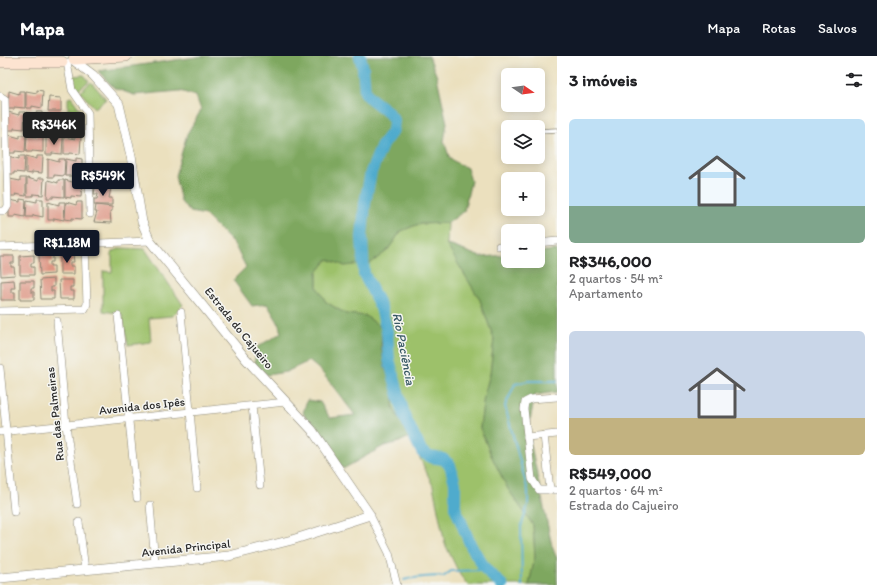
<!DOCTYPE html>
<html lang="pt">
<meta charset="utf-8">
<style>
body{margin:0;font-family:Itim,sans-serif;background:#f6f6f6;color:#202124;height:100vh;display:flex;flex-direction:column;font-size:15px;white-space:nowrap}
*{box-sizing:border-box;margin:0}
p{font-size:13px;color:#757577}
.icon{flex:none;width:22px;height:22px;fill:none;stroke:currentColor;stroke-width:2;stroke-linecap:round;stroke-linejoin:round}
.map{position:relative;flex:1;overflow:hidden}
.panel{display:flex;flex-direction:column;background:#fff;width:320px}
.panel>*{flex:none}
.needle{width:26px;rotate:103deg}
.buttons{position:absolute;left:501px;top:12px;display:grid;gap:8px}
.buttons a{display:grid;place-items:center;width:44px;height:44px;border-radius:6px;background:#fff;box-shadow:0 2px 10px #0003;font-size:20px}
.price{position:absolute;translate:-50% -34px;padding:0 9px;border-radius:4px;background:#111827;color:#fff;font-size:13px;line-height:26px;filter:drop-shadow(0 1px 2px #0008)}
.price::after{content:'';position:absolute;left:50%;top:24px;width:12px;height:9px;margin-left:-6px;background:inherit;clip-path:polygon(0 0,100% 0,50% 100%)}
.price.current{background:#222;color:#fff}
ul{padding:0;list-style:none}
li{display:grid;align-content:center;gap:8px;height:212px;padding:0 12px}
li span{display:grid;place-items:center;height:124px;border-radius:6px;color:#555}
li>.icon{margin-inline-start:auto}
span .icon{width:72px;height:72px;fill:#fffc;stroke-width:1}
li b{font-size:17px}
h2{display:flex;justify-content:space-between;align-items:center;height:48px;padding:0 12px;font-size:17px}
header{display:flex;align-items:center;gap:24px;box-sizing:border-box;height:56px;padding:0 20px;background:#111827;color:#fff}
header strong{font-size:19px}
nav{display:flex;gap:22px;margin-inline-start:auto;font-size:14px}
main{display:flex;flex:1;min-height:0}
.map>svg:first-child{display:block}
.green{fill:#9dc16b;stroke:#64764b}
.forest{fill:#7ea75f;stroke:#546945}
.lines{fill:none;stroke-linecap:round;stroke-linejoin:round}
.stream{stroke:#4fabcd;stroke-width:2}
.river{stroke:#4fabcd;stroke-width:12}
.building{fill:#de9583}
.service-casing{stroke:#8b8674;stroke-width:5}
.minor-casing{stroke:#8b8674;stroke-width:8}
.tertiary-casing{stroke:#8b8674;stroke-width:10}
.secondary-casing{stroke:#8b8674;stroke-width:12}
.service{stroke:#fff;stroke-width:3.5}
.minor{stroke:#fff;stroke-width:7}
.tertiary{stroke:#fff;stroke-width:9}
.secondary{stroke:#fde4d1;stroke-width:11}
.labels{text-anchor:middle;dominant-baseline:central;stroke-width:3;stroke-linejoin:round;paint-order:stroke}
.street-label{font-size:12px;fill:#2b2b2b;stroke:#f6f6f2}
.water-label{font-size:13px;font-style:italic;fill:#385864;stroke:#f6f6f2}
</style>
<header>
<strong>Mapa</strong>
<nav><a>Mapa</a><a>Rotas</a><a>Salvos</a></nav>
</header>
<main>
<div class="map">
<svg width="557" height="529" viewBox="0 0 557 529">
<rect width="100%" height="100%" fill="#f6f6f2"/>
<filter id="ink" filterUnits="userSpaceOnUse"><feTurbulence type="fractalNoise" baseFrequency=".025" numOctaves="2"/><feDisplacementMap in="SourceGraphic" scale="8" xChannelSelector="R" yChannelSelector="G"/><feConvolveMatrix kernelMatrix="1 2 1 2 8 2 1 2 1" color-interpolation-filters="sRGB"/></filter>
<filter id="wash" filterUnits="userSpaceOnUse"><feTurbulence type="fractalNoise" baseFrequency=".012" numOctaves="4" result="noise"/><feDisplacementMap in="SourceGraphic" scale="16" xChannelSelector="R" yChannelSelector="G"/><feGaussianBlur stdDeviation="0.9" result="paint"/><feColorMatrix in="noise" values="0 0 0 0 0 0 0 0 0 0 0 0 0 0 0 0 0 1.4 0 .05"/><feComposite in="paint" operator="in"/></filter>
<g filter="url(#wash)">
<rect width="100%" height="100%" fill="#ebe0be"/>
<g class="green">
<polygon points="84,19 89,25 77,35 72,20"/>
<polygon points="91,26 106,43 95,52 80,36"/>
<polygon points="71,41 82,56 84,58 68,57 68,42"/>
<polygon points="448,167 447,188 480,244 494,283 490,318 484,340 480,372 491,399 508,433 533,469 535,501 529,529 468,529 460,519 445,488 433,430 410,381 393,352 394,336 385,311 381,291 382,272 366,260 346,258 326,246 317,231 317,216 328,203 345,210 387,195 401,175 419,168"/>
<polygon points="121,192 145,193 183,249 172,260 149,262 151,286 128,289 122,258 103,255 103,215 112,216 112,196"/>
</g>
<g class="forest">
<polygon points="203,0 429,0 437,21 447,67 444,85 450,103 467,112 471,125 464,155 448,167 419,168 401,175 387,195 371,207 345,210 328,203 317,216 317,231 326,246 346,258 366,260 382,272 381,291 385,311 394,336 393,352 410,381 399,386 382,391 343,413 303,357 307,344 320,346 330,362 355,359 321,315 309,305 286,316 267,319 254,308 257,291 281,277 278,266 267,248 252,250 233,224 246,211 234,188 205,159 190,156 181,146 175,120 187,78 201,54 196,40 180,35 134,39 114,32 98,15"/>
<polygon points="446,188 481,201 508,199 508,205 538,205 538,196 557,194 557,336 535,339 528,375 552,490 557,503 557,529 529,529 535,501 533,469 508,433 491,399 480,372 484,340 490,318 494,283 480,244"/>
</g>
<g class="lines">
<g class="stream">
<path d="M404,524C409,522 438,519 443,521L451,515L486,514"/>
<polyline points="522,529 521,471 528,449 528,435 505,350 515,328 528,325 557,325"/>
</g>
<polyline class="river" points="360,0 363,12 365,36 371,43 388,56 394,64 393,74 382,89 371,116 365,147 362,181 364,218 381,252 387,275 389,303 405,362 422,396 430,401 443,403 450,409 455,427 455,451 471,490 486,514 502,529"/>
</g>
<g id="blocks">
<g class="building">
<polygon points="37,34 43,35 42,52 32,50 32,52 26,52 26,35 37,37"/>
<polygon points="9,35 19,38 19,35 25,35 25,52 14,51 14,53 8,53"/>
<polygon points="49,41 61,42 61,55 48,55"/>
<polygon points="8,56 19,59 19,56 25,56 24,73 14,72 14,74 8,74"/>
<polygon points="26,56 36,59 36,56 42,56 42,73 32,72 31,74 25,73"/>
<polygon points="75,59 81,59 81,77 70,75 70,77 64,77 65,60 75,62"/>
<polygon points="47,60 58,63 58,60 64,60 63,77 53,76 53,78 46,77"/>
<polygon points="37,78 43,79 43,96 32,95 32,96 26,96 27,79 37,81"/>
<polygon points="9,79 20,82 20,79 26,79 25,96 15,95 15,97 9,97"/>
<polygon points="75,80 81,81 80,98 70,97 70,98 64,98 64,81 75,83"/>
<polygon points="46,81 57,84 57,81 63,81 62,98 52,97 52,99 46,99"/>
<polygon points="8,100 19,103 19,100 25,100 24,117 14,116 14,118 8,118"/>
<polygon points="26,100 37,103 37,100 43,100 42,117 32,116 32,118 26,117"/>
<polygon points="76,102 82,103 82,120 72,118 72,120 65,120 66,103 76,105"/>
<polygon points="48,103 59,106 59,103 65,103 64,120 54,119 54,121 48,121"/>
<polygon points="20,122 26,122 26,140 15,138 16,140 9,140 10,123 20,125"/>
<polygon points="27,122 38,125 38,122 44,122 43,139 33,138 33,140 27,140"/>
<polygon points="48,124 58,127 58,124 64,124 64,141 53,140 53,142 47,142"/>
<polygon points="65,124 76,127 76,124 82,124 81,141 71,140 71,142 65,141"/>
<polygon points="95,132 111,132 109,142 112,142 112,149 94,149 94,143 97,143 98,138 94,138"/>
<polygon points="20,143 26,144 25,161 15,159 15,161 9,161 9,144 20,146"/>
<polygon points="37,143 43,143 43,161 33,159 33,161 26,161 27,144 37,146"/>
<polygon points="48,146 59,149 59,146 65,146 64,164 54,162 54,164 48,164"/>
<polygon points="66,146 76,149 77,146 82,146 82,163 72,162 72,164 65,163"/>
<polygon points="96,149 112,151 112,155 110,155 111,167 94,166 97,156 95,156"/>
<polygon points="73,198 74,206 70,206 70,210 74,210 74,218 60,218 60,199"/>
<polygon points="34,199 34,207 31,207 31,211 34,211 34,219 20,219 20,200"/>
<polygon points="39,199 53,199 53,206 50,206 50,210 54,210 54,218 40,219"/>
<polygon points="0,200 14,200 14,207 11,207 11,211 14,211 15,219 1,220"/>
<polygon points="54,223 54,231 51,231 51,235 54,235 54,243 41,243 40,224"/>
<polygon points="14,224 15,232 11,232 11,236 15,236 15,244 1,244 1,225"/>
<polygon points="59,224 73,224 73,231 70,231 70,235 74,235 74,243 60,243"/>
<polygon points="20,225 34,225 34,232 31,232 31,236 34,236 34,244 20,244"/>
</g>
</g>
</g>
<g filter="url(#ink)">
<use href="#blocks" fill-opacity="0" stroke="#8b8674" stroke-width="1"/>
<g class="lines">
<g class="service-casing">
<g id="service">
<polyline points="538,75 557,74"/>
<polyline points="506,76 508,76"/>
</g>
</g>
<g class="minor-casing">
<g id="minor">
<polyline points="67,6 72,34 88,57 90,158"/>
<polyline points="0,40 5,43 8,150 5,155 0,155"/>
<polyline points="538,187 557,185"/>
<polyline points="499,190 508,189"/>
<polyline points="0,191 150,185"/>
<polyline points="0,255 85,253 87,248 85,188"/>
<polyline points="181,256 197,432"/>
<polyline points="118,260 137,442"/>
<polyline points="57,265 66,369 77,448"/>
<polyline points="0,312 14,456"/>
<polyline points="557,341 531,343 525,346 524,353 532,423 539,434 557,434"/>
<polyline points="252,350 260,429"/>
<polyline points="0,376 286,346"/>
<polyline points="544,379 550,434"/>
<polyline points="527,381 557,378"/>
<polyline points="150,449 155,507"/>
<polyline points="370,459 389,497 397,529"/>
<polyline points="79,466 85,514"/>
</g>
</g>
<g class="tertiary-casing">
<polyline id="tertiary" points="0,522 229,500 292,484 370,459 312,374 246,303 150,185 142,166 131,100 119,48 93,19 73,4"/>
</g>
<g class="secondary-casing">
<g id="secondary">
<polyline points="74,3 126,0"/>
<polyline points="0,6 62,6"/>
</g>
</g>
<use href="#service" class="service"/>
<use href="#minor" class="minor"/>
<use href="#tertiary" class="tertiary"/>
<use href="#secondary" class="secondary"/>
</g>
</g>
<g class="labels">
<g class="street-label">
<text transform="translate(239 272) rotate(51)">Estrada do Cajueiro</text>
<text transform="translate(142 350) rotate(-6)">Avenida dos Ipês</text>
<text transform="translate(55 358) rotate(-96)">Rua das Palmeiras</text>
<text transform="translate(186 492) rotate(-6)">Avenida Principal</text>
</g>
<g class="water-label">
<text transform="translate(404 293) rotate(79)">Rio Paciência</text>
</g>
</g>
</svg>
<div class="buttons">
<a><svg class="needle" viewBox="-14 -14 28 28"><path d="M0-13l5 13h-10z" fill="#e53935"/><path d="M0 13l5-13h-10z" fill="#757577"/></svg></a>
<a><svg class="icon" aria-label="layers" viewBox="0 0 24 24"><path d="M12 4l9 5-9 5-9-5zM3 14l9 5 9-5"/></svg></a>
<a>+</a>
<a>−</a>
</div>
<b class="price current" style="left:54px;top:90px">R$346K</b>
<b class="price" style="left:103px;top:141px">R$549K</b>
<b class="price" style="left:67px;top:208px">R$1.18M</b>
</div>
<section class="panel">
<h2>3 imóveis<svg class="icon" aria-label="filters" viewBox="0 0 24 24"><path d="M4 7h16M4 17h16"/><circle cx="9" cy="7" r="2"/><circle cx="15" cy="17" r="2"/></svg></h2>
<ul>
<li><span style="background:linear-gradient(#bfe0f5 70%,#7fa58c 0)"><svg class="icon" aria-label="home" viewBox="0 0 24 24"><path d="M3 11l9-7 9 7M6 9v11h12V9"/></svg></span><div><b>R$346,000</b><p>2 quartos · 54 m²</p><p>Apartamento</p></div></li>
<li><span style="background:linear-gradient(#c9d6e8 70%,#c2b280 0)"><svg class="icon" aria-label="home" viewBox="0 0 24 24"><path d="M3 11l9-7 9 7M6 9v11h12V9"/></svg></span><div><b>R$549,000</b><p>2 quartos · 64 m²</p><p>Estrada do Cajueiro</p></div></li>
</ul>
</section>
</main>
